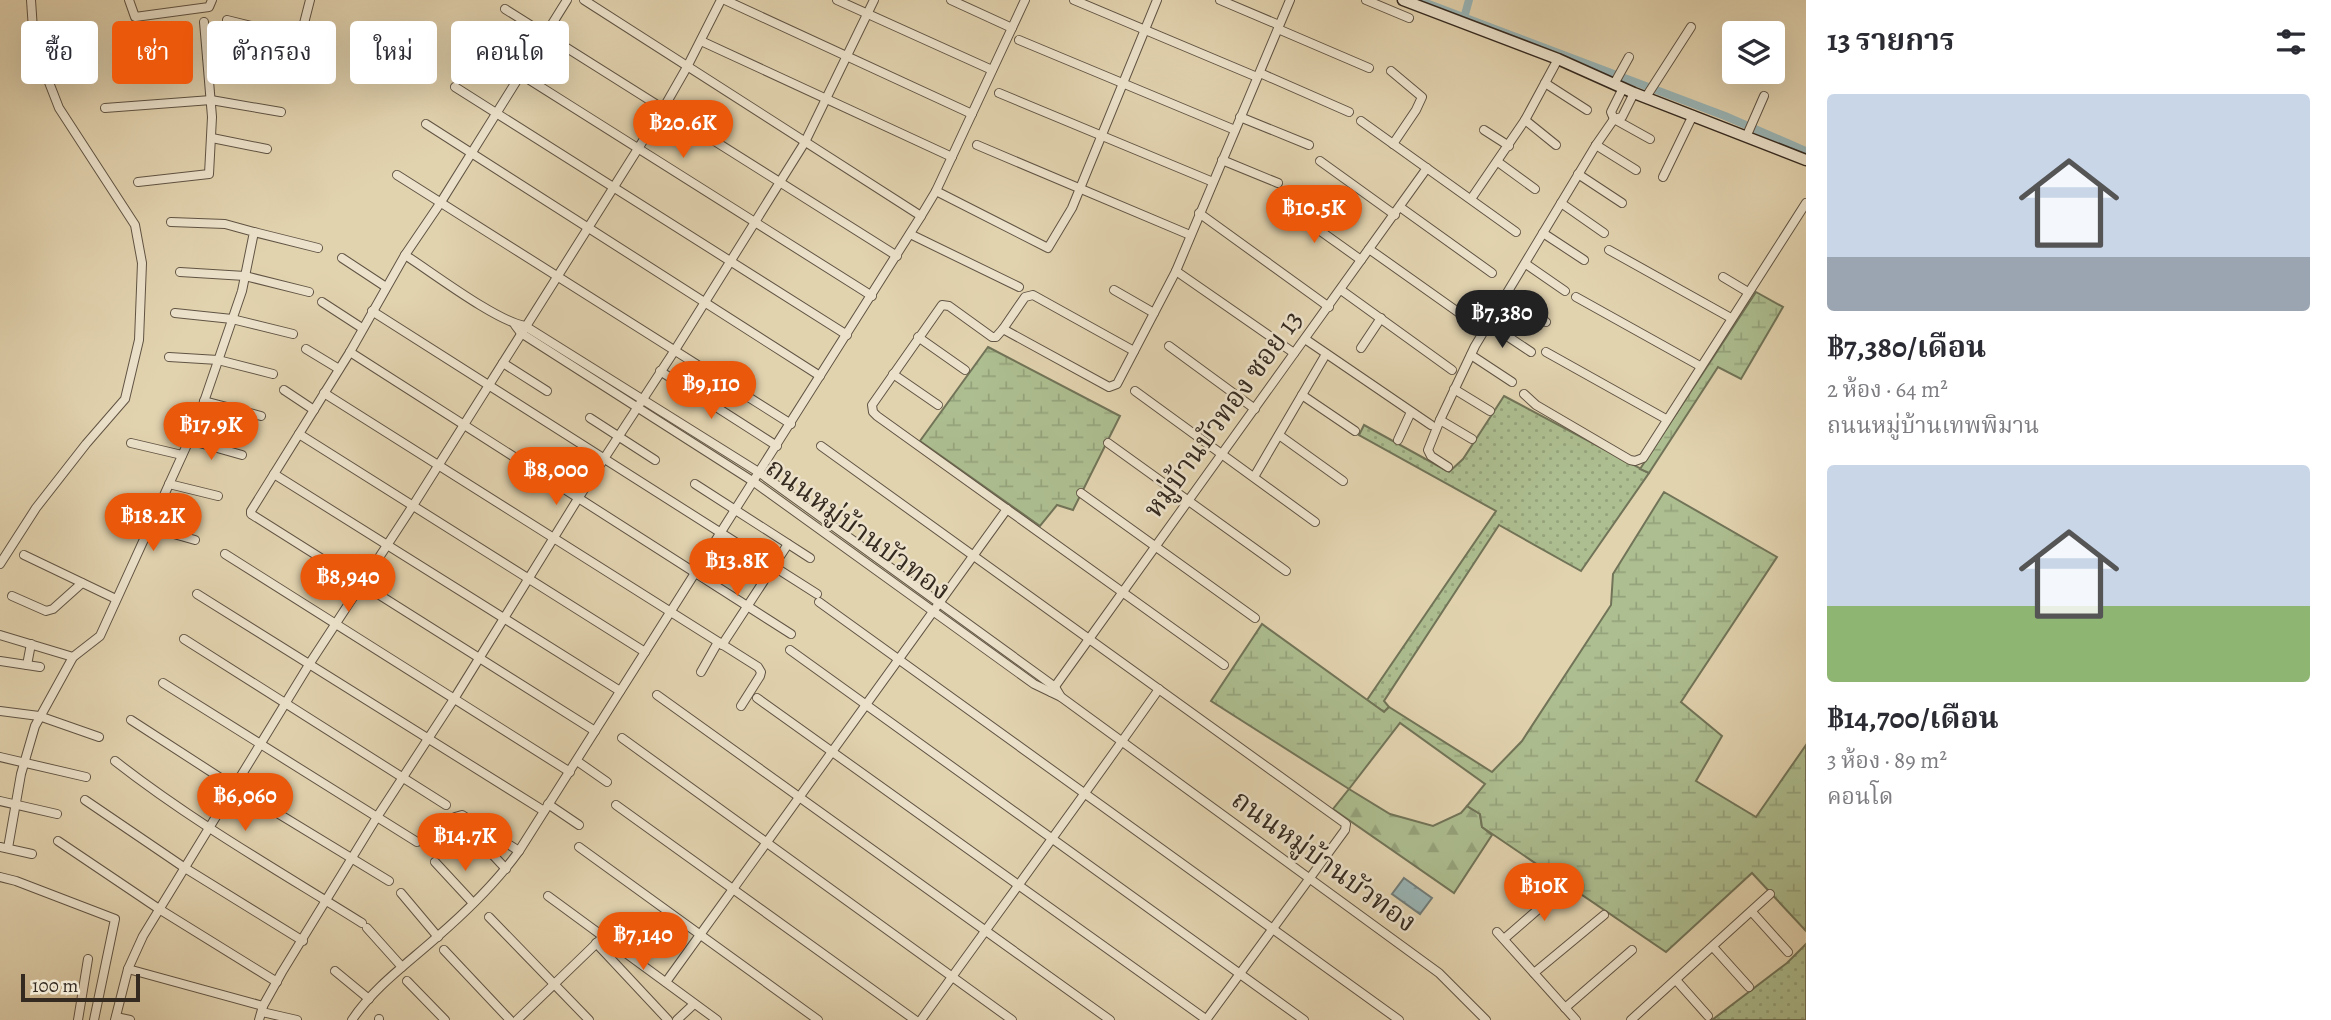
<!DOCTYPE html>
<html lang="th">
<meta charset="utf-8">
<style>
body{margin:0;font-family:Alegreya,"Noto Serif Thai",serif;background:#f2f2f3;color:#2b2b33;height:100vh;display:flex;flex-direction:column;font-size:26px;white-space:nowrap}
*{box-sizing:border-box;margin:0}
p{font-size:23px;color:#7c7c81}
.icon{flex:none;width:38px;height:38px;fill:none;stroke:currentColor;stroke-width:2;stroke-linecap:round;stroke-linejoin:round}
.map{position:relative;flex:1;overflow:hidden}
.details{display:flex;flex-direction:column;background:#fff;width:525px}
.details>*{flex:none}
.guide{position:absolute;left:21px;top:21px;width:665px;height:63px;display:flex;gap:14px}
.buttons{position:absolute;left:1722px;top:21px;display:grid;gap:14px}
.buttons a{display:grid;place-items:center;width:63px;height:63px;border-radius:7px;background:#fff;box-shadow:0 7px 28px #0002;font-size:35px}
.scale{position:absolute;left:21px;bottom:18px;width:119px;box-sizing:border-box;padding-left:7px;border:4px solid #352a20;border-top:0;font-size:19px;line-height:24px;white-space:nowrap;color:#352a20;-webkit-text-stroke:5px #ece2cb;paint-order:stroke}
.price{position:absolute;translate:-50% -60px;padding:0 16px;border-radius:24px;background:#ea580c;color:#fff;font-size:23px;line-height:46px;filter:drop-shadow(0 2px 4px #0008)}
.price::after{content:'';position:absolute;left:50%;top:42px;width:21px;height:16px;margin-left:-10px;background:inherit;clip-path:polygon(0 0,100% 0,50% 100%)}
.price.selected{background:#222;color:#fff}
ul{padding:0;list-style:none}
li{display:grid;align-content:center;gap:14px;height:371px;padding:0 21px}
li span{display:grid;place-items:center;height:217px;border-radius:7px;color:#555}
li>.icon{margin-inline-start:auto}
span .icon{width:126px;height:126px;fill:#fffc;stroke-width:1}
li b{font-size:30px}
h2{display:flex;justify-content:space-between;align-items:center;height:84px;padding:0 21px;font-size:30px}
.pill{padding:0 24px;border-radius:7px;background:#fff;box-shadow:0 7px 28px #0002;font-size:24px;line-height:63px}
.pill.selected{background:#ea580c;color:#fff}
main{display:flex;flex:1;min-height:0}
.map>svg:first-child{display:block}
.grass{fill:url(#grass-dots);stroke:#717458;stroke-width:2}
.forest{fill:url(#forest-firs);stroke:#717458;stroke-width:2}
.wetland{fill:url(#wetland-marsh);stroke:#717458;stroke-width:2}
.water{fill:url(#water-ripples);stroke:#717d7a;stroke-width:2}
.lines{fill:none;stroke-linecap:round;stroke-linejoin:round}
.canal{stroke:#99b5b6;stroke-width:8}
.street-casing{stroke:#605444;stroke-width:10}
.secondary-casing{stroke:#352a20;stroke-width:13}
.street{stroke:#ece2cb;stroke-width:8}
.secondary{stroke:#ece2cb;stroke-width:10}
.labels{text-anchor:middle;dominant-baseline:central;stroke-width:5;stroke-linejoin:round;paint-order:stroke}
.street-label{font-size:28px;fill:#352a20;stroke:#ece2cb}
</style>
<main>
<div class="map">
<svg width="1806" height="1020" viewBox="0 0 1806 1020">
<defs>
<pattern id="grass-dots" width="8" height="8" patternUnits="userSpaceOnUse" patternTransform="scale(1.75)"><rect width="8" height="8" fill="#adbe90"/><path d="M2 2h.1M6 6h.1" fill="none" stroke="#95a37c" stroke-width="1.8" stroke-linecap="round"/></pattern>
<pattern id="forest-firs" width="22" height="20" patternUnits="userSpaceOnUse" patternTransform="scale(1.75)"><rect width="22" height="20" fill="#adbe90"/><path d="M5 1l3.5 6h-7zM16 11l3.5 6h-7z" fill="#95a37c"/></pattern>
<pattern id="wetland-marsh" width="20" height="14" patternUnits="userSpaceOnUse" patternTransform="scale(1.75)"><rect width="20" height="14" fill="#adbe90"/><path d="M1 5h8M5 5V1M11 12h8M15 12V8" fill="none" stroke="#95a37c"/></pattern>
<pattern id="water-ripples" width="26" height="14" patternUnits="userSpaceOnUse" patternTransform="scale(1.75)"><rect width="26" height="14" fill="#99b5b6"/><path d="M2 4q2-2 4 0t4 0M15 11q2-2 4 0t4 0" fill="none" stroke="#7e9394"/></pattern>
</defs>
<rect width="100%" height="100%" fill="#e2d3af"/>
<filter id="stains"><feTurbulence type="fractalNoise" baseFrequency=".00286" numOctaves="4"/><feColorMatrix values="0 0 0 0 .2 0 0 0 0 .09 0 0 0 0 .02 0 0 0 .5 -.17"/></filter>
<radialGradient id="worn" r=".72"><stop offset=".6" stop-color="#630" stop-opacity="0"/><stop offset="1" stop-color="#630" stop-opacity=".3"/></radialGradient>
<g class="grass">
<polygon points="1504,396 1649,473 1581,571 1499,525 1384,701 1389,707 1384,712 1367,700 1496,511 1359,435 1364,425 1449,472 1463,459"/>
<polygon points="1806,944 1806,1020 1712,1020 1787,963"/>
</g>
<polygon class="forest" points="1349,789 1390,814 1433,826 1461,813 1467,806 1480,814 1482,827 1492,835 1454,893 1333,809"/>
<g class="wetland">
<polygon points="1756,292 1783,307 1741,379 1718,367 1649,473 1640,469"/>
<polygon points="988,347 1120,416 1073,510 1057,505 1040,526 920,441"/>
<polygon points="1664,492 1777,557 1681,702 1722,736 1696,781 1756,817 1806,745 1806,931 1752,873 1666,952 1482,827 1480,814 1467,806 1485,784 1400,723 1349,789 1211,701 1262,624 1384,712 1389,707 1492,772 1522,741 1611,605 1613,574"/>
</g>
<polygon class="water" points="1404,878 1432,898 1420,914 1392,894"/>
<g class="lines">
<g class="canal">
<polyline points="1418,0 1725,116 1806,151"/>
<polyline points="1464,18 1469,0"/>
</g>
<g class="street-casing">
<g id="street">
<polyline points="129,0 135,17 209,7 212,0"/>
<polyline points="567,0 441,202 405,255 350,352 251,511 251,514 595,731"/>
<polyline points="584,0 921,216"/>
<polyline points="725,0 972,114"/>
<polyline points="837,0 992,70"/>
<polyline points="951,0 1012,28"/>
<polyline points="1074,0 1257,77"/>
<polyline points="1220,0 1279,25"/>
<polyline points="1366,0 1409,18"/>
<polyline points="505,9 897,256"/>
<polyline points="227,20 301,38"/>
<polyline points="204,22 207,57 215,57 286,74 292,70 310,0"/>
<polyline points="1278,29 1369,68"/>
<polyline points="1019,40 1235,130"/>
<polyline points="701,41 952,157"/>
<polyline points="479,48 872,296"/>
<polyline points="1391,71 1422,97 1416,110 1393,144"/>
<polyline points="1260,73 1349,112"/>
<polyline points="1545,83 1587,110"/>
<polyline points="1614,84 1629,57"/>
<polyline points="455,87 847,335"/>
<polyline points="999,93 1213,182"/>
<polyline points="1646,97 1691,27"/>
<polyline points="105,108 211,100 281,112"/>
<polyline points="1240,117 1309,145"/>
<polyline points="1614,119 1650,139"/>
<polyline points="1614,119 1611,112 1623,88"/>
<polyline points="1525,120 1556,145"/>
<polyline points="1361,121 1516,232"/>
<polyline points="426,124 820,376"/>
<polyline points="1484,130 1509,146"/>
<polyline points="1747,135 1764,96"/>
<polyline points="212,138 267,149"/>
<polyline points="977,145 1190,235"/>
<polyline points="1596,145 1636,170"/>
<polyline points="1222,160 1278,183"/>
<polyline points="1320,161 1395,215"/>
<polyline points="1498,162 1535,189"/>
<polyline points="1578,174 1622,203"/>
<polyline points="397,175 791,424"/>
<polyline points="1663,177 1693,115"/>
<polyline points="138,182 209,174 212,117 207,57"/>
<polyline points="936,191 1048,248 1072,208 1157,0"/>
<polyline points="1471,199 1525,120 1558,59"/>
<polyline points="1561,203 1604,233"/>
<polyline points="1284,205 1361,260"/>
<polyline points="1400,207 1492,273"/>
<polyline points="1199,213 1329,307"/>
<polyline points="254,232 318,248"/>
<polyline points="1543,233 1584,260"/>
<polyline points="910,234 1019,287"/>
<polyline points="1369,249 1472,322"/>
<polyline points="1609,250 1731,318"/>
<path d="M405,255C433,273 496,321 525,326L760,473L1040,676L1055,687L1061,697"/>
<polyline points="342,258 386,287"/>
<polyline points="1526,264 1565,291"/>
<polyline points="1176,271 1294,353"/>
<polyline points="180,272 245,276 309,292"/>
<polyline points="1723,277 1748,292"/>
<polyline points="1114,290 1154,313"/>
<polyline points="1341,290 1452,370"/>
<polyline points="1507,294 1546,322"/>
<polyline points="1576,297 1700,366"/>
<polyline points="322,302 362,328"/>
<polyline points="372,311 817,594"/>
<polyline points="175,313 232,319 293,334"/>
<polyline points="1489,324 1531,352"/>
<polyline points="515,325 521,333 754,482 1034,684 1061,697 1439,973 1486,1020"/>
<polyline points="1003,329 1025,297 1033,295 1134,351"/>
<polyline points="918,337 965,370"/>
<polyline points="1305,339 1431,425"/>
<polyline points="1169,346 1255,409"/>
<polyline points="1361,348 1381,318"/>
<polyline points="306,349 339,369"/>
<polyline points="350,352 791,634"/>
<polyline points="1546,352 1666,419"/>
<polyline points="1471,355 1512,382"/>
<polyline points="169,357 218,360 273,374"/>
<polyline points="503,363 547,391"/>
<polyline points="660,371 777,446"/>
<polyline points="893,374 938,405"/>
<polyline points="1454,389 1490,411"/>
<polyline points="284,390 314,410"/>
<polyline points="1135,391 1315,522"/>
<polyline points="324,393 758,667 761,672 760,676 741,706"/>
<polyline points="1524,394 1536,405 1630,460 1635,461 1643,458 1806,203"/>
<polyline points="1302,395 1355,431"/>
<polyline points="204,401 261,416"/>
<polyline points="590,418 655,460"/>
<polyline points="1440,420 1472,439"/>
<polyline points="299,434 645,652"/>
<polyline points="1279,435 1343,481"/>
<polyline points="189,440 242,455"/>
<polyline points="1398,440 1411,412"/>
<polyline points="131,443 182,455"/>
<polyline points="1108,443 1286,571"/>
<polyline points="821,446 1346,824 1345,830 1206,1020"/>
<polyline points="1448,467 1431,456 1428,450 1440,420 1475,346 1596,145 1614,119 1622,117 1634,93"/>
<polyline points="274,474 620,691"/>
<polyline points="1254,477 1326,354"/>
<polyline points="169,484 218,496"/>
<polyline points="695,484 810,558"/>
<polyline points="1081,493 1255,618"/>
<polyline points="149,527 195,540"/>
<polyline points="225,554 570,772"/>
<polyline points="24,555 116,599"/>
<polyline points="0,564 36,508 86,444 125,399 139,340 142,263 135,225 59,108 34,44 31,0"/>
<polyline points="197,594 544,811"/>
<polyline points="12,596 46,611 53,609 82,583"/>
<polyline points="819,602 1399,1020"/>
<polyline points="0,635 73,657"/>
<polyline points="184,639 446,805"/>
<polyline points="722,645 788,544"/>
<polyline points="790,650 1304,1020"/>
<polyline points="0,661 40,667"/>
<polyline points="27,665 31,644"/>
<polyline points="1224,665 877,416 873,412 872,405 942,305 949,306 992,337 996,337 1003,329 1109,387 1117,384 1176,271 1290,0"/>
<polyline points="701,672 718,642"/>
<polyline points="163,683 417,842"/>
<polyline points="1051,692 1427,168"/>
<polyline points="657,695 1110,1020"/>
<polyline points="757,698 1207,1020"/>
<polyline points="0,711 39,716 99,737"/>
<polyline points="131,720 236,788 389,881"/>
<polyline points="622,738 1012,1020"/>
<polyline points="0,757 86,777"/>
<path d="M115,761C193,822 279,871 362,923"/>
<polyline points="577,761 607,782"/>
<polyline points="85,800 185,868 303,941"/>
<polyline points="0,801 57,814"/>
<polyline points="548,804 579,825"/>
<polyline points="616,805 915,1020"/>
<polyline points="472,823 479,840 506,869"/>
<polyline points="442,829 455,817 462,815 519,851"/>
<polyline points="58,841 159,909 277,982"/>
<polyline points="0,847 32,854"/>
<polyline points="579,847 818,1020"/>
<polyline points="8,848 21,774 35,726 73,657 100,636 196,425 242,291 254,232 225,224 171,222"/>
<polyline points="435,862 473,903"/>
<polyline points="0,877 16,881 115,919 94,1020"/>
<polyline points="401,893 438,937"/>
<polyline points="548,896 717,1020"/>
<polyline points="1752,912 1788,952"/>
<polyline points="489,917 589,1020"/>
<polyline points="367,928 402,967"/>
<polyline points="1497,932 1576,1020"/>
<polyline points="1504,939 1565,886"/>
<polyline points="596,943 668,1020"/>
<polyline points="1713,947 1749,987"/>
<polyline points="444,950 510,1020"/>
<polyline points="128,969 263,1006"/>
<polyline points="335,971 369,999"/>
<polyline points="1534,973 1604,915"/>
<polyline points="1676,980 1708,1016"/>
<polyline points="407,981 445,1020"/>
<polyline points="666,982 1007,509"/>
<polyline points="1565,1008 1632,950"/>
<polyline points="262,1012 297,1020"/>
<polyline points="116,1017 130,1020"/>
<polyline points="379,1019 379,1020"/>
<polyline points="78,1020 88,959"/>
<polyline points="115,1020 128,969 143,936 310,663 414,504 663,109 687,67 721,0"/>
<polyline points="259,1020 263,1006 282,972 377,817 454,699 579,497 675,350 805,142 874,0"/>
<path d="M352,1020C374,987 408,963 437,937C467,911 496,883 519,851L921,216L936,191L1025,0"/>
<polyline points="517,1020 603,937"/>
<polyline points="677,1020 694,1004"/>
<path d="M921,1020C1000,910 1081,800 1159,689"/>
<polyline points="1631,1020 1770,894"/>
</g>
</g>
<g class="secondary-casing">
<polyline id="secondary" points="1403,0 1558,59 1634,93 1806,160"/>
</g>
<use href="#street" class="street"/>
<use href="#secondary" class="secondary"/>
</g>
<g class="labels">
<g class="street-label">
<text transform="translate(1223 414) rotate(-54)">หมู่บ้านบัวทอง ซอย 13</text>
<text transform="translate(858 529) rotate(36)">ถนนหมู่บ้านบัวทอง</text>
<text transform="translate(1324 861) rotate(36)">ถนนหมู่บ้านบัวทอง</text>
</g>
</g>
<rect width="100%" height="100%" filter="url(#stains)"/>
<rect width="100%" height="100%" fill="url(#worn)"/>
</svg>
<div class="buttons">
<a><svg class="icon" aria-label="layers" viewBox="0 0 24 24"><path d="M12 4l9 5-9 5-9-5zM3 14l9 5 9-5"/></svg></a>
</div>
<div class="scale">100 m</div>
<b class="price" style="left:683px;top:160px">฿20.6K</b>
<b class="price" style="left:1314px;top:245px">฿10.5K</b>
<b class="price selected" style="left:1502px;top:350px">฿7,380</b>
<b class="price" style="left:711px;top:421px">฿9,110</b>
<b class="price" style="left:211px;top:462px">฿17.9K</b>
<b class="price" style="left:556px;top:507px">฿8,000</b>
<b class="price" style="left:153px;top:553px">฿18.2K</b>
<b class="price" style="left:737px;top:598px">฿13.8K</b>
<b class="price" style="left:348px;top:614px">฿8,940</b>
<b class="price" style="left:245px;top:833px">฿6,060</b>
<b class="price" style="left:465px;top:873px">฿14.7K</b>
<b class="price" style="left:1544px;top:923px">฿10K</b>
<b class="price" style="left:643px;top:972px">฿7,140</b>
<div class="guide">
<a class="pill">ซื้อ</a>
<a class="pill selected">เช่า</a>
<a class="pill">ตัวกรอง</a>
<a class="pill">ใหม่</a>
<a class="pill">คอนโด</a>
</div>
</div>
<section class="details">
<h2>13 รายการ<svg class="icon" aria-label="filters" viewBox="0 0 24 24"><path d="M4 7h16M4 17h16"/><circle cx="9" cy="7" r="2"/><circle cx="15" cy="17" r="2"/></svg></h2>
<ul>
<li><span style="background:linear-gradient(#c9d6e8 75%,#9aa5b1 0)"><svg class="icon" aria-label="home" viewBox="0 0 24 24"><path d="M3 11l9-7 9 7M6 9v11h12V9"/></svg></span><div><b>฿7,380/เดือน</b><p>2 ห้อง · 64 m²</p><p>ถนนหมู่บ้านเทพพิมาน</p></div></li>
<li><span style="background:linear-gradient(#c9d6e8 65%,#8fb573 0)"><svg class="icon" aria-label="home" viewBox="0 0 24 24"><path d="M3 11l9-7 9 7M6 9v11h12V9"/></svg></span><div><b>฿14,700/เดือน</b><p>3 ห้อง · 89 m²</p><p>คอนโด</p></div></li>
</ul>
</section>
</main>
